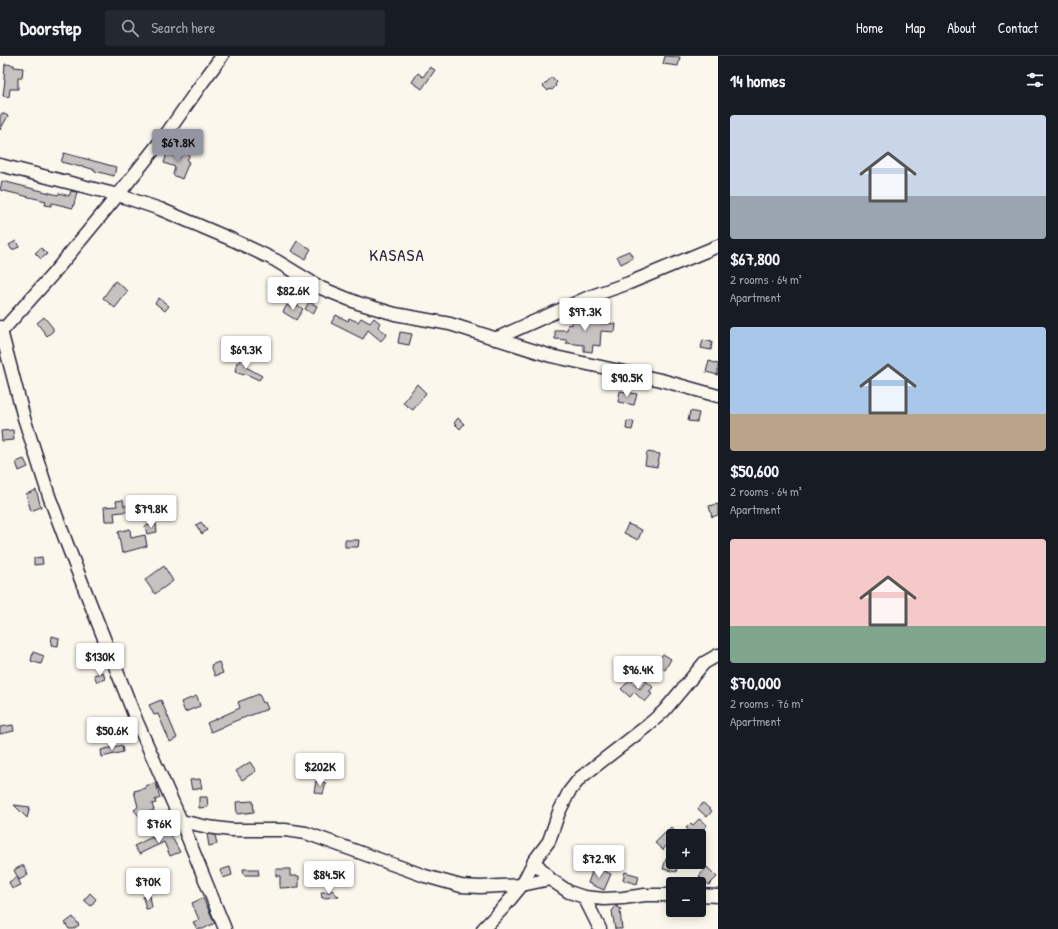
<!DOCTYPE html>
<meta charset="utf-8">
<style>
body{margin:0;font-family:"Patrick Hand",sans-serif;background:#242831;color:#f1f3f6;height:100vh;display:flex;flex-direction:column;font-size:15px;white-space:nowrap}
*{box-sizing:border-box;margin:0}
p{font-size:13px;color:#9ea1a6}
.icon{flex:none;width:22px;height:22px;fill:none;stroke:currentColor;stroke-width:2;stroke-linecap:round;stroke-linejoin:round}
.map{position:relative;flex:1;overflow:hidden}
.panel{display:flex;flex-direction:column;background:#171b24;width:340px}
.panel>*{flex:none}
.tools{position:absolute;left:666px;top:773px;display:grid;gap:8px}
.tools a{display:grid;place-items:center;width:40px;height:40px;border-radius:4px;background:#171b24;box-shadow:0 2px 10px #0003;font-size:20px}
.price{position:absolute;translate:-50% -34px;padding:0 9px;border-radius:4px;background:#fff;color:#222;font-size:13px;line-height:26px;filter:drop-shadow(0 1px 2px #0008)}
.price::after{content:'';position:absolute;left:50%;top:24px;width:12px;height:9px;margin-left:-6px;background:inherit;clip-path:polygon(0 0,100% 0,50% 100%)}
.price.on{background:#9495a2;color:#111}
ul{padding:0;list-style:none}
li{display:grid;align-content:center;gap:8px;height:212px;padding:0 12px}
li span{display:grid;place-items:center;height:124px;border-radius:4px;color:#555}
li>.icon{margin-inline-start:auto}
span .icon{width:72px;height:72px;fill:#fffc;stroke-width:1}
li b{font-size:17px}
h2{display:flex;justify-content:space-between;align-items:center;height:48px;padding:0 12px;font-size:17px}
header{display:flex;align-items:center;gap:24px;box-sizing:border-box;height:56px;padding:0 20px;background:#171b24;border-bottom:1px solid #363941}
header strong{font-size:19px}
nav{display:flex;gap:22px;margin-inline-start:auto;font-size:14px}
.search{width:280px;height:36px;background:#242831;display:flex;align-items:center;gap:10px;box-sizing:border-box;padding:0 14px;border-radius:4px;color:#9ea1a6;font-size:15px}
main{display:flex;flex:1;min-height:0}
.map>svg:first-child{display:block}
.building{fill:#c6c2c0;stroke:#22223b}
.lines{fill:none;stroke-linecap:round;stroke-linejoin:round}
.minor-casing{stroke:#22223b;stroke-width:15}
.minor{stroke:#fbf7ec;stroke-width:12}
.labels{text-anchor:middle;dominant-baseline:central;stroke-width:4;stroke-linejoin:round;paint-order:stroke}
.quarter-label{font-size:17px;letter-spacing:1px;fill:#22223b;stroke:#fbf7ec}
</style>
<header>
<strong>Doorstep</strong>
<div class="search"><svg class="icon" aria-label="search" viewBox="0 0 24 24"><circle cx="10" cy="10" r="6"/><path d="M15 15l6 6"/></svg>Search here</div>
<nav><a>Home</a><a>Map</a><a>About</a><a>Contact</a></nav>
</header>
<main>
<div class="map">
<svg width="718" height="873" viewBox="0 0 718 873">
<rect width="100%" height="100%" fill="#fbf7ec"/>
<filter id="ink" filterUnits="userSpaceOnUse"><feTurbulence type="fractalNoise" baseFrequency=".025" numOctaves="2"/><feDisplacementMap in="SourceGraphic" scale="8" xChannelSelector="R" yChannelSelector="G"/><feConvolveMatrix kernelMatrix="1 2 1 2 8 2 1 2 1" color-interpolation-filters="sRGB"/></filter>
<g filter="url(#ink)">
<g class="building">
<polygon points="665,0 680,1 678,10 663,8"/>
<polygon points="5,8 14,9 14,11 23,12 22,22 18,22 18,33 10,33 9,41 3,40 5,24 4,24"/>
<polygon points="430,11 435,14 422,33 412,26 418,17 423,21"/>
<polygon points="552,21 557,26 555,29 556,30 552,34 550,33 548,35 543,30"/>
<polygon points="2,57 8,60 0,74 0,61"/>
<polygon points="183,94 190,97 187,105 189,106 182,123 173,119 175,111 164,107 167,97 180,102"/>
<polygon points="64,97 116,111 114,120 95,115 95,114 82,110 81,111 61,106"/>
<polygon points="2,125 58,139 59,137 69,140 71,135 77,136 73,152 52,147 51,150 45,149 46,145 0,134"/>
<polygon points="16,185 19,191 12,194 9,189"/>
<polygon points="297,185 311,193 305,203 291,195"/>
<polygon points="41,192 47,198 41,203 35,197"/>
<polygon points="629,195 633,202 621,208 617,200"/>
<polygon points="115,225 128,235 115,252 103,242"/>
<polygon points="159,242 169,250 165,255 155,247"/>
<polygon points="309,246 317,250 313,258 305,253"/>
<polygon points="294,247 303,253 296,264 283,256 287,249 291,252"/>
<polygon points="336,259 348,265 349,262 358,266 361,262 370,267 374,262 380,267 378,271 387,278 381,285 368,274 363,283 331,267"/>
<polygon points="586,259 602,260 602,267 616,268 615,276 601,275 600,290 593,289 592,296 584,295 584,289 566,287 567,284 555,283 555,274 567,274 568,268 572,269 573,263 586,264"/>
<polygon points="44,261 53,272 53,275 47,280 37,267"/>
<polygon points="400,276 412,278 409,289 398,287"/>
<polygon points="703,284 712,286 711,294 701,292"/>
<polygon points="240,303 247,305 246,311 262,320 259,324 244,317 244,319 235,316 237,306 239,307"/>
<polygon points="709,305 718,308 718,319 706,316"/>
<polygon points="417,328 426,337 413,354 403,347"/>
<polygon points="620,335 637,338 634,349 618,346"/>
<polygon points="690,355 699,357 697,366 688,365"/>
<polygon points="458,362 464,368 460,373 454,367"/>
<polygon points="627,365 634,366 632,374 626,373"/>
<polygon points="13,374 14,384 2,385 1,375"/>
<polygon points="647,396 660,398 657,411 645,409"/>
<polygon points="24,403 28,411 19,415 16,406"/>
<polygon points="36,434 41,451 31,455 26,438"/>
<polygon points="123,444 124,450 131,449 131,455 114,457 115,465 105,465 104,451 117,450 116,445"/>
<polygon points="718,448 718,459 712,461 709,450"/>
<polygon points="201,466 207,474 202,478 196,469"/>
<polygon points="156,468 157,476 147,478 145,470"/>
<polygon points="628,468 642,474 638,484 624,477"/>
<polygon points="130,473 131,482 145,479 147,490 122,497 118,476"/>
<polygon points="345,484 359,484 358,491 345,491"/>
<polygon points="42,501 43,508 34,509 34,502"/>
<polygon points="164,510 173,525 155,538 145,524"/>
<polygon points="52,580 59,582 58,590 51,589"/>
<polygon points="33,596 44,600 41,608 31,605"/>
<polygon points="98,596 101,604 91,608 87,601"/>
<polygon points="663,598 671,603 665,614 656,608"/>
<polygon points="219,606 223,617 215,620 211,609"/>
<polygon points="631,609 636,614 631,621 625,615"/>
<polygon points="103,616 105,623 97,626 94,619"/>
<polygon points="630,624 640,633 646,625 653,631 649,636 652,638 645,646 634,636 630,641 621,633"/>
<polygon points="259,638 263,647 265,646 268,653 235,665 211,676 207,667 240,652 238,646"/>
<polygon points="197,640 200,650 185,656 181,646"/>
<polygon points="161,644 177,682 170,686 158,658 154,659 149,649"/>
<polygon points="13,669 14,675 0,678 0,671"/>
<polygon points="122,689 123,696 102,701 101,694"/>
<polygon points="250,706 256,715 242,724 236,715"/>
<polygon points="200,723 202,732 192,734 190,724"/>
<polygon points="316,725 326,727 323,738 314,736"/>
<polygon points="156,727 160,742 155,744 156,747 152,748 154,754 146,757 140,761 134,754 138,751 134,735 146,732 145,730"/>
<polygon points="199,741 207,741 208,751 199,752"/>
<polygon points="253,745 254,756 237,758 236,746"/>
<polygon points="703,747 712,755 707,761 698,753"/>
<polygon points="14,749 30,751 27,762"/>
<polygon points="699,763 707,769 697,780 695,780 686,772 691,767 693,769"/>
<polygon points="671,771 679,780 673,780 663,794 655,787"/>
<polygon points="169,776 180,796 170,800 164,786 139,798 134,790 152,781 153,783"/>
<polygon points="207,778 215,779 217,788 209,790"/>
<polygon points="666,803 678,807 676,816 663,813"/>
<polygon points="23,809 28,819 19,824 14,814"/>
<polygon points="230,811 232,819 223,822 220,814"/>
<polygon points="707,811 717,821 709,829 699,820"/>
<polygon points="243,813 258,813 259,819 244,819"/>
<polygon points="276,813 290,813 290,820 299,820 299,831 280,832 280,820 276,820"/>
<polygon points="593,813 598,815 599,813 611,818 604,834 588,827"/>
<polygon points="625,816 639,820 637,828 623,824"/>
<polygon points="17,821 21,829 12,833 9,826"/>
<polygon points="332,834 339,841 322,842 321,836 330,836"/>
<polygon points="90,837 96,843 91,850 84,844"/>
<polygon points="150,840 152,852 146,853 143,841"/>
<polygon points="203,842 215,867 203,873 197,873 193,866 199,864 192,847"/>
<polygon points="616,850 621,853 620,855 622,873 615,873 612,855"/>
<polygon points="73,861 79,869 73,873 69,873 65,867"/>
</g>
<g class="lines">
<g class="minor-casing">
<g id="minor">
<polyline points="0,109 118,139 160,153 233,184 275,204 321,232 358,247 395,258 450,268 551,300 661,324 718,340"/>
<polyline points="0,271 24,362 49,440 70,496 137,666 181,765 225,873"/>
<polyline points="2,275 52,219 118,139 167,77 202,27 222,0"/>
<polyline points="495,283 589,241 629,227 718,190"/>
<polyline points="181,765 208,771 231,774 285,774 306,777 425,820 461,830 480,831 522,829 550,823"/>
<polyline points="534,805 550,823 569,836 584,841 604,843 623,842 645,839 673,839"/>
<polyline points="699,839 718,840"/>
<polyline points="584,841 600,873"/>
<polyline points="483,873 504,851 522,829 534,805 549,785 559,756 569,736 580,722 647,670 664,655 704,607 718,599"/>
</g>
</g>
<use href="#minor" class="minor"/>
</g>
</g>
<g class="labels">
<g class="quarter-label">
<text x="397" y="198">KASASA</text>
</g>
</g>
</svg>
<div class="tools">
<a>+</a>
<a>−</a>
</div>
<b class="price on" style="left:178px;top:107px">$67.8K</b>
<b class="price" style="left:293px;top:255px">$82.6K</b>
<b class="price" style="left:585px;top:276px">$97.3K</b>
<b class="price" style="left:246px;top:314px">$69.3K</b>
<b class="price" style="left:627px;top:342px">$90.5K</b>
<b class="price" style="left:151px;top:473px">$79.8K</b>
<b class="price" style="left:100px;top:621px">$130K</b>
<b class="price" style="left:638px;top:634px">$96.4K</b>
<b class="price" style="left:112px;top:695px">$50.6K</b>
<b class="price" style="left:320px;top:731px">$202K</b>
<b class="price" style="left:159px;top:788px">$76K</b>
<b class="price" style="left:599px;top:823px">$72.9K</b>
<b class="price" style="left:329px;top:839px">$84.5K</b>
<b class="price" style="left:148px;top:846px">$70K</b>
</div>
<section class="panel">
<h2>14 homes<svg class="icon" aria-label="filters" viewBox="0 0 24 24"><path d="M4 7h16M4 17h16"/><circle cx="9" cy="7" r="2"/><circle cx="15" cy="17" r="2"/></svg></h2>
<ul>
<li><span style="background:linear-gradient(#c9d6e8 65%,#9aa5b1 0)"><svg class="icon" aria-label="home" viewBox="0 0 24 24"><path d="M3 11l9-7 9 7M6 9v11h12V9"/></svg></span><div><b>$67,800</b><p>2 rooms · 64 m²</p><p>Apartment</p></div></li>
<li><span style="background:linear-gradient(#a9c7e8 70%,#b9a48a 0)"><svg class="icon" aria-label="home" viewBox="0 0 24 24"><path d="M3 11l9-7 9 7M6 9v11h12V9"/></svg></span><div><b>$50,600</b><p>2 rooms · 64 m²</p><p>Apartment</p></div></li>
<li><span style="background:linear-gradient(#f6c9c9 70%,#7fa58c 0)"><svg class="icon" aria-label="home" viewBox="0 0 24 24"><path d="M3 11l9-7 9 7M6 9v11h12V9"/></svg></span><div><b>$70,000</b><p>2 rooms · 76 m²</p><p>Apartment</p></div></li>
</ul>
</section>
</main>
